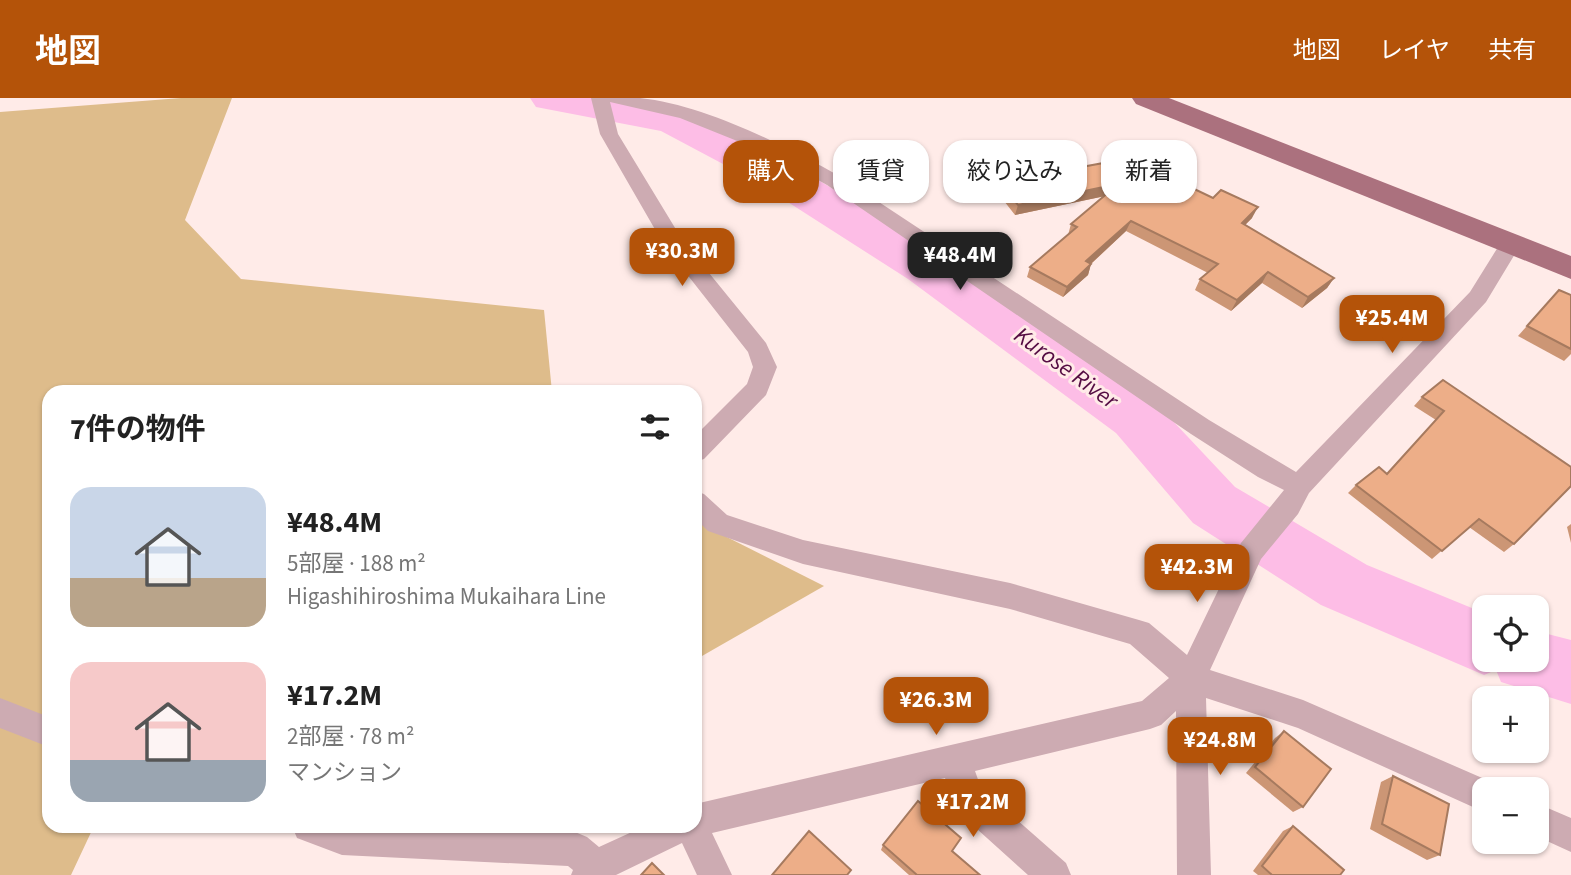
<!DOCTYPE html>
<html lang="ja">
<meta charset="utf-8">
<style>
body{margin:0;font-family:"Source Sans 3","Noto Sans JP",sans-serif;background:#f6f6f6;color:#222;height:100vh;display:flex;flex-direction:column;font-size:26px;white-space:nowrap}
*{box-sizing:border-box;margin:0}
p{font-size:23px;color:#767676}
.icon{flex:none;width:38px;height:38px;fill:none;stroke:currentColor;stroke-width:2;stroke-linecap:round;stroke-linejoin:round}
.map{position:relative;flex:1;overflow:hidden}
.drawer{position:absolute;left:42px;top:287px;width:660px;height:448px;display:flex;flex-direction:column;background:#fff;border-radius:21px;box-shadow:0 2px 5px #0004}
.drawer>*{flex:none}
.hud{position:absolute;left:723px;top:42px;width:665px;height:63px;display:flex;gap:14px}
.controls{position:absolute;left:1472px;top:497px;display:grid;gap:14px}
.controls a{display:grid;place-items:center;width:77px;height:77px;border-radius:14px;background:#fff;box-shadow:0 2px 5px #0004;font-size:35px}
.price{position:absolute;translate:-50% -60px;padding:0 16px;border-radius:14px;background:#b45309;color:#fff;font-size:23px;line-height:46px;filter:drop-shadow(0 2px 4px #0008)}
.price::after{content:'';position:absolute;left:50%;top:42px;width:21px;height:16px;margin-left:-10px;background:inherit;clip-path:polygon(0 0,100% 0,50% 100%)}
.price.active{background:#222;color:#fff}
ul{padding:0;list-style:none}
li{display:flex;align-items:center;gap:21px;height:175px;padding:0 28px}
li span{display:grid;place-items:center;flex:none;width:196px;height:140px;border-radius:21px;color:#555}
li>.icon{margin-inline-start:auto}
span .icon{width:84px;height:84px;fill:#fffc;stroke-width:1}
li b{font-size:30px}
h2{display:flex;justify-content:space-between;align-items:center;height:84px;padding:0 28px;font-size:30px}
.tag{padding:0 24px;border-radius:21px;background:#fff;box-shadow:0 2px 5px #0004;font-size:24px;line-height:63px}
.tag.active{background:#b45309;color:#fff}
header{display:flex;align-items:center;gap:42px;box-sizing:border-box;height:98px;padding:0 35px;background:#b45309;color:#fff}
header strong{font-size:33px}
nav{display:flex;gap:38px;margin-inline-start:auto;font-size:24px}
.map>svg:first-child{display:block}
.green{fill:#debc8b}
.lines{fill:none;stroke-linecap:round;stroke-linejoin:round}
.river{fill:#fdbde6;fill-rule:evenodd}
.minor{fill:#cdabb2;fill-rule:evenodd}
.primary{fill:#ab717e;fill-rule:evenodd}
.wall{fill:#cc9675}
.shaded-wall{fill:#a67a5f}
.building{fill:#edae88;stroke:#a67a5f;stroke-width:2}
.labels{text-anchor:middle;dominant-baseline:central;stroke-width:6;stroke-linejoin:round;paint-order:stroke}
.water-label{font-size:24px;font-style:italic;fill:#550c43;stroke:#ffebe8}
</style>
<header>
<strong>地図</strong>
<nav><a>地図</a><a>レイヤ</a><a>共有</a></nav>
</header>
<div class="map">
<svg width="1571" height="777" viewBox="0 0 1571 777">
<rect width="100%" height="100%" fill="#ffebe8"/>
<g class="green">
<polygon points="181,0 232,0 185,122 241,181 544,212 552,294 49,294 49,728 94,728 71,777 0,777 0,14"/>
<polygon points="695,423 824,488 695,562"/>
</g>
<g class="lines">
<polygon class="river" points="530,0 617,0 688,14 787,63 942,157 1156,305 1235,389 1367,467 1484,515 1484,562 1536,562 1536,533 1571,542 1571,606 1501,584 1496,572 1484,577 1321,507 1193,425 1116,335 908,181 755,83 661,33 536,9"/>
<g class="minor">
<path d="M591,0C607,0 624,0 640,0C705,7 784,47 841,79L1209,322L1296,374L1470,194L1503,141H1517L1521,146L1486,204L1309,395L1298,416L1261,461L1210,572L1303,602L1496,686L1498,691H1484V714L1298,630L1206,600L1211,777H1177L1176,613L1161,627L1150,631L975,673L981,690L1066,765L1071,777H1028L957,713L945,680L712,735L732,777H697L682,745L616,777H571L573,772L568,768L342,757L297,740L292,728H446L575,734L587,739L599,749L645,728H695V706L1142,603L1169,580L1130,546L1010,511L803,466L708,433L695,420V393L704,396L727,417L803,442L1010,485L1139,522L1149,525L1187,557L1241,445L1284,392L1258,379L1191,336L827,87L777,59L680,20L610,4L618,36L683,143L766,245L777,269L766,297L704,361L695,364V338L747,286L753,269L748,254L664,147L600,36Z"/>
<polygon points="0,600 49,619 49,649 0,630"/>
<polygon points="1536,705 1571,720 1571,754 1536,738"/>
</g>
<polygon class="primary" points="1132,0 1169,0 1571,158 1571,181 1136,6"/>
</g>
<g class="wall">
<polygon points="999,84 1113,87 1111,93 1252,120 1245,127 1334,180 1327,190 1302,210 1262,185 1231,213 1195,192 1200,181 1208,175 1126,133 1091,166 1088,177 1063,199 1027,179 1030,169 1068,137 1071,126 1105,98 1015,117 997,94"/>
<polygon points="1559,192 1571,197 1571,256 1564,263 1518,238"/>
<polygon points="1443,282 1514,446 1504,454 1469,429 1432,461 1348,395 1356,387 1387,375 1436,322 1414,308 1422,299"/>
<polygon points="1571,426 1571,445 1567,429"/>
<polygon points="1284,633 1303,709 1293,714 1246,675 1275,640"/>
<polygon points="1393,678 1440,757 1427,762 1370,731 1381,684"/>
<polygon points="1293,728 1340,777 1258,777 1253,773 1283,733"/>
<polygon points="883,747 952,753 980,777 909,777 881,752"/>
</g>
<g class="shaded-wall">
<polygon points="1113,87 1110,97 1015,117 1018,107"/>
<polygon points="1258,109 1252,120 1237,135 1242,125"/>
<polygon points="1131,123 1126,133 1082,174 1086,163"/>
<polygon points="1091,166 1088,177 1063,199 1067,189"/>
<polygon points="1268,174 1262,185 1231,213 1237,202"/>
<polygon points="1334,180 1327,190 1302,210 1308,199"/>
</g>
<g class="building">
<polygon points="1109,64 1113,87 1018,107 999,84"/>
<polygon points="1142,66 1213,100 1221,92 1258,109 1242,125 1334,180 1308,199 1268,174 1237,202 1200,181 1218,166 1131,123 1086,163 1091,166 1067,189 1030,169 1077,129 1071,126"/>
<polygon points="1559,192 1571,197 1571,251 1527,228"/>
<polygon points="1443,282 1571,369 1571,388 1514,446 1479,421 1442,453 1356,387 1379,369 1387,376 1444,313 1422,299"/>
<polygon points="1284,633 1331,671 1303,709 1255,669"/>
<polygon points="1393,678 1449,706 1440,757 1382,726"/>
<polygon points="918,703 961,740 952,753 980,777 917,777 883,747"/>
<polygon points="1293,728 1344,772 1340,777 1272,777 1262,768"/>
<polygon points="809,733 851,772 847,777 772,777"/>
<polygon points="652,765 664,777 641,777"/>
</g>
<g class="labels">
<g class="water-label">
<text transform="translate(1066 270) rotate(36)">Kurose River</text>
</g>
</g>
</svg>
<div class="controls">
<a><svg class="icon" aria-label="locate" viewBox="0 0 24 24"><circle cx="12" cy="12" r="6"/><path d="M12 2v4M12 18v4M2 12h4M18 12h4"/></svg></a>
<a>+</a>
<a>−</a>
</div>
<b class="price" style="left:682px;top:190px">¥30.3M</b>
<b class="price active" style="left:960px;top:194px">¥48.4M</b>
<b class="price" style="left:1392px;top:257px">¥25.4M</b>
<b class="price" style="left:1197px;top:506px">¥42.3M</b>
<b class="price" style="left:936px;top:639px">¥26.3M</b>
<b class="price" style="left:1220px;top:679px">¥24.8M</b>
<b class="price" style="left:973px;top:741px">¥17.2M</b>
<div class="hud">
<a class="tag active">購入</a>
<a class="tag">賃貸</a>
<a class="tag">絞り込み</a>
<a class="tag">新着</a>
</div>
<section class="drawer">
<h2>7件の物件<svg class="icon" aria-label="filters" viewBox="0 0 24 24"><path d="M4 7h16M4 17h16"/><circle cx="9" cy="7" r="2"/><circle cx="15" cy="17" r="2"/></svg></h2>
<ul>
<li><span style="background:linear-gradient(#c9d6e8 65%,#b9a48a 0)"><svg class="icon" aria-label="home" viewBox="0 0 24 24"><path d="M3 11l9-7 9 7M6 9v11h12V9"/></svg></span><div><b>¥48.4M</b><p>5部屋 · 188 m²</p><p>Higashihiroshima Mukaihara Line</p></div></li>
<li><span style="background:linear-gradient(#f6c9c9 70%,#9aa5b1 0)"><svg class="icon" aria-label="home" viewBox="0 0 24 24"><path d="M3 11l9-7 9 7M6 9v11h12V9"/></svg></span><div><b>¥17.2M</b><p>2部屋 · 78 m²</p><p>マンション</p></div></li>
</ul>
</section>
</div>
